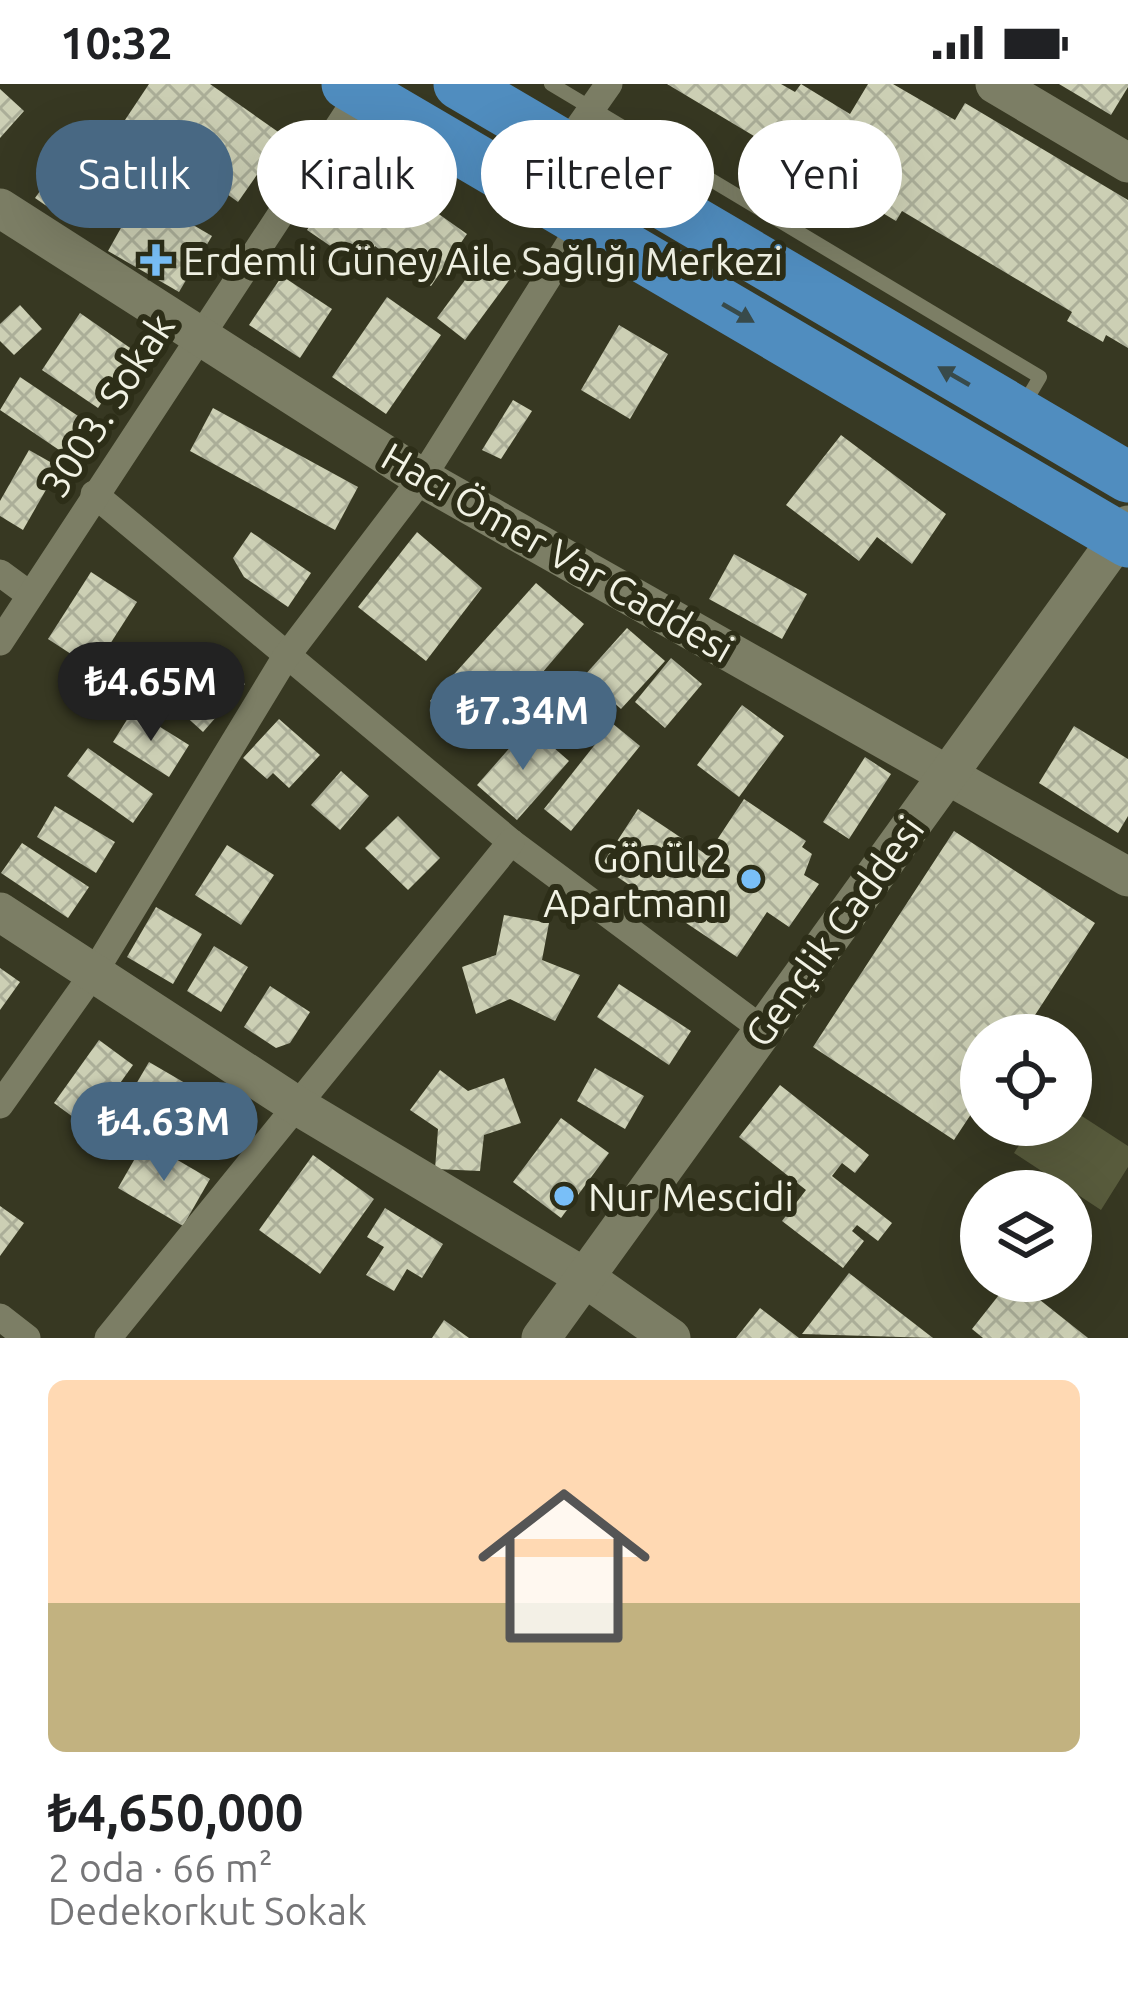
<!DOCTYPE html>
<html lang="tr">
<meta charset="utf-8">
<style>
body{margin:0;font-family:Ubuntu,sans-serif;background:#f2f2f2;color:#202124;height:100vh;display:flex;flex-direction:column;font-size:45px;white-space:nowrap}
*{box-sizing:border-box;margin:0}
p{font-size:39px;color:#757577}
.icon{flex:none;width:66px;height:66px;fill:none;stroke:currentColor;stroke-width:2;stroke-linecap:round;stroke-linejoin:round}
.map{position:relative;height:1254px;overflow:hidden}
.drawer{display:flex;flex-direction:column;background:#fff;flex:1}
.drawer>*{flex:none}
.guide{position:absolute;left:36px;top:36px;width:1056px;height:108px;display:flex;gap:24px}
.controls{position:absolute;left:960px;top:930px;display:grid;gap:24px}
.controls a{display:grid;place-items:center;width:132px;height:132px;border-radius:50%;background:#fff;box-shadow:0 12px 48px #0002;font-size:60px}
.price{position:absolute;translate:-50% -102px;padding:0 27px;border-radius:42px;background:#486883;color:#fff;font-size:39px;line-height:78px;filter:drop-shadow(0 3px 6px #0008)}
.price::after{content:'';position:absolute;left:50%;top:72px;width:36px;height:27px;margin-left:-18px;background:inherit;clip-path:polygon(0 0,100% 0,50% 100%)}
.price.selected{background:#222;color:#fff}
ul{padding:0;list-style:none}
li{display:grid;align-content:center;gap:24px;height:636px;padding:0 48px}
li span{display:grid;place-items:center;height:372px;border-radius:18px;color:#555}
li>.icon{margin-inline-start:auto}
span .icon{width:216px;height:216px;fill:#fffc;stroke-width:1}
li b{font-size:51px}
.pill{padding:0 42px;border-radius:54px;background:#fff;box-shadow:0 12px 48px #0002;font-size:42px;line-height:108px}
.pill.selected{background:#486883;color:#fff}
.status{display:flex;justify-content:space-between;align-items:center;height:84px;padding:0 60px;background:#fff;direction:ltr}
.status svg{height:33px;fill:currentColor}
.map>svg:first-child{display:block}
.garden{fill:#585b3c}
.building{fill:url(#building-cross-hatch)}
.lines{fill:none;stroke-linecap:round;stroke-linejoin:round}
.lane{stroke:#7c7e65;stroke-width:14}
.street{stroke:#7c7e65;stroke-width:27}
.secondary{stroke:#7c7e65;stroke-width:39}
.highway{stroke:#508dbf;stroke-width:51}
.oneway{fill:#384a4a}
.poi-dot{fill:#79bff8;stroke:#2d2e18;stroke-width:4.5}
.labels{text-anchor:middle;dominant-baseline:central;stroke-width:12;stroke-linejoin:round;paint-order:stroke}
.poi-label{font-size:39px;fill:#f1f2e4;stroke:#2d2e18;text-anchor:start}
.street-label{font-size:39px;fill:#f1f2e4;stroke:#2d2e18}
</style>
<div class="status"><b>10:32</b><svg viewBox="0 0 49 12"><path d="M0 12V9h3v3zM5 12V6h3v6zM10 12V3h3v9zM15 12V0h3v12zM26 1h20v11H26zM47 4h2v5h-2z"/></svg></div>
<div class="map">
<svg width="1128" height="1254" viewBox="0 0 1128 1254">
<defs>
<pattern id="building-cross-hatch" width="8" height="8" patternUnits="userSpaceOnUse" patternTransform="scale(3)"><rect width="8" height="8" fill="#cccfb4"/><path d="M0 0l8 8M0 8l8-8" fill="none" stroke="#abae98"/></pattern>
</defs>
<rect width="100%" height="100%" fill="#373822"/>
<polygon class="garden" points="1071,1025 1128,1062 1128,1083 1101,1126 1014,1069 1032,1041 1071,1041"/>
<g class="building">
<polygon points="149,0 210,0 284,52 238,118 125,36"/>
<polygon points="667,0 781,0 795,8 801,0 850,30 868,0 893,0 955,36 965,19 1128,116 1128,264 1106,251 1103,258 1067,237 1072,228 902,127 896,137"/>
<polygon points="1059,0 1128,0 1128,3 1111,31"/>
<polygon points="0,5 24,27 0,54"/>
<polygon points="76,57 111,83 71,139 35,114"/>
<polygon points="358,73 467,150 431,202 375,162 361,183 307,146"/>
<polygon points="140,110 212,152 179,208 108,167"/>
<polygon points="488,165 516,187 465,256 437,234"/>
<polygon points="282,192 332,225 300,274 249,241"/>
<polygon points="387,213 441,251 386,330 332,293"/>
<polygon points="20,221 42,245 14,271 0,257 0,240"/>
<polygon points="80,229 136,268 98,324 42,286"/>
<polygon points="619,241 668,270 630,335 581,306"/>
<polygon points="20,293 90,340 68,372 0,326"/>
<polygon points="513,316 532,327 501,375 482,366"/>
<polygon points="213,324 358,403 335,446 190,367"/>
<polygon points="841,351 946,430 912,480 877,453 859,477 786,421"/>
<polygon points="29,366 59,383 23,446 0,432 0,417"/>
<polygon points="251,448 311,489 288,523 244,493 233,474"/>
<polygon points="417,448 482,504 426,577 358,523"/>
<polygon points="734,470 807,510 782,555 709,515"/>
<polygon points="91,488 137,518 94,585 48,555"/>
<polygon points="536,499 584,540 481,660 430,617"/>
<polygon points="627,544 665,577 621,625 584,592"/>
<polygon points="200,560 245,600 203,648 158,607"/>
<polygon points="671,574 702,600 665,644 635,618"/>
<polygon points="742,621 784,652 739,713 697,681"/>
<polygon points="133,626 189,661 169,693 113,658"/>
<polygon points="279,635 320,671 289,704 273,689 267,695 243,674"/>
<polygon points="612,639 640,662 571,747 544,725"/>
<polygon points="529,642 569,677 517,736 477,701"/>
<polygon points="1074,642 1128,675 1128,732 1118,749 1039,699"/>
<polygon points="88,664 153,710 133,739 67,692"/>
<polygon points="865,673 891,690 849,755 823,738"/>
<polygon points="341,687 369,712 340,746 311,721"/>
<polygon points="744,715 806,757 802,763 812,770 804,791 819,800 789,843 767,828 737,873 601,782 638,725 707,771"/>
<polygon points="55,722 115,758 96,789 37,753"/>
<polygon points="398,732 440,774 408,806 365,764"/>
<polygon points="954,747 1095,839 1022,951 981,951 981,1015 954,1056 813,963"/>
<polygon points="22,759 89,803 68,834 1,789"/>
<polygon points="227,761 274,791 241,841 195,811"/>
<polygon points="156,823 202,850 173,900 127,873"/>
<polygon points="504,831 549,839 542,876 580,891 555,937 510,915 476,930 462,883 496,871"/>
<polygon points="214,862 248,883 221,928 187,907"/>
<polygon points="0,884 20,898 0,926"/>
<polygon points="619,900 691,947 669,981 597,933"/>
<polygon points="270,902 310,928 290,959 276,964 244,943"/>
<polygon points="99,956 133,981 88,1044 54,1019"/>
<polygon points="149,978 233,1027 209,1068 125,1019"/>
<polygon points="595,984 644,1012 625,1045 577,1017"/>
<polygon points="440,986 468,1007 504,994 521,1039 484,1051 480,1087 435,1085 438,1045 410,1026"/>
<polygon points="780,1001 869,1071 855,1089 842,1079 832,1092 892,1139 878,1157 857,1141 852,1147 864,1157 843,1184 782,1137 806,1106 739,1053"/>
<polygon points="561,1034 609,1069 561,1134 513,1098"/>
<polygon points="145,1057 210,1095 183,1142 118,1104"/>
<polygon points="313,1071 374,1115 320,1190 259,1146"/>
<polygon points="0,1122 24,1139 0,1172"/>
<polygon points="385,1124 443,1160 422,1194 407,1185 394,1207 366,1191 384,1163 367,1153"/>
<polygon points="849,1189 933,1254 802,1250"/>
<polygon points="1010,1197 1016,1197 1088,1254 983,1254 972,1245"/>
<polygon points="760,1224 799,1254 736,1254"/>
<polygon points="444,1236 469,1254 432,1254"/>
</g>
<g class="lines">
<polyline class="lane" points="551,0 1040,293 1024,320"/>
<g class="street">
<polyline points="564,64 609,0"/>
<polyline points="94,410 511,758 762,945"/>
<polyline points="0,489 30,511"/>
<polyline points="0,558 361,8"/>
<polyline points="0,1021 95,887 285,574 422,394 583,138"/>
<polyline points="0,1233 27,1254"/>
<polyline points="108,1254 511,758"/>
</g>
<g class="secondary">
<polyline points="995,0 1128,79"/>
<polyline points="0,124 422,394 1128,793"/>
<polyline points="0,828 296,1021 584,1193 671,1254"/>
<polyline points="541,1254 1128,441"/>
</g>
<g class="highway">
<polyline points="347,0 1128,458"/>
<polyline points="459,0 1128,393"/>
</g>
</g>
<defs><path id="oneway-solid" d="M-6-.8H1V-3.2L6.5 0L1 3.2V.8H-6Z" transform="scale(3)"/></defs>
<g class="oneway">
<use href="#oneway-solid" transform="translate(738 229) rotate(30)"/>
<use href="#oneway-solid" transform="translate(954 292) rotate(-150)"/>
</g>
<g class="poi-dot">
<path d="M150 158h12v12h12v12h-12v12h-12v-12h-12v-12h12z"/>
<circle cx="751" cy="795" r="12"/>
<circle cx="564" cy="1112" r="12"/>
</g>
<g class="labels">
<g class="poi-label">
<text x="183" y="176">Erdemli Güney Aile Sağlığı Merkezi</text>
<text x="727" y="773" text-anchor="end">Gönül 2<tspan x="727" dy="45">Apartmanı</tspan></text>
<text x="588" y="1112">Nur Mescidi</text>
</g>
<g class="street-label">
<text transform="translate(107 321) rotate(-57)">3003. Sokak</text>
<text transform="translate(558 468) rotate(30)">Hacı Ömer Var Caddesi</text>
<text transform="translate(834 847) rotate(-54)">Gençlik Caddesi</text>
</g>
</g>
</svg>
<div class="controls">
<a><svg class="icon" aria-label="locate" viewBox="0 0 24 24"><circle cx="12" cy="12" r="6"/><path d="M12 2v4M12 18v4M2 12h4M18 12h4"/></svg></a>
<a><svg class="icon" aria-label="layers" viewBox="0 0 24 24"><path d="M12 4l9 5-9 5-9-5zM3 14l9 5 9-5"/></svg></a>
</div>
<b class="price selected" style="left:151px;top:660px">₺4.65M</b>
<b class="price" style="left:523px;top:689px">₺7.34M</b>
<b class="price" style="left:164px;top:1100px">₺4.63M</b>
<div class="guide">
<a class="pill selected">Satılık</a>
<a class="pill">Kiralık</a>
<a class="pill">Filtreler</a>
<a class="pill">Yeni</a>
</div>
</div>
<section class="drawer">
<ul>
<li><span style="background:linear-gradient(#ffd9b3 60%,#c2b280 0)"><svg class="icon" aria-label="home" viewBox="0 0 24 24"><path d="M3 11l9-7 9 7M6 9v11h12V9"/></svg></span><div><b>₺4,650,000</b><p>2 oda · 66 m²</p><p>Dedekorkut Sokak</p></div></li>
</ul>
</section>
